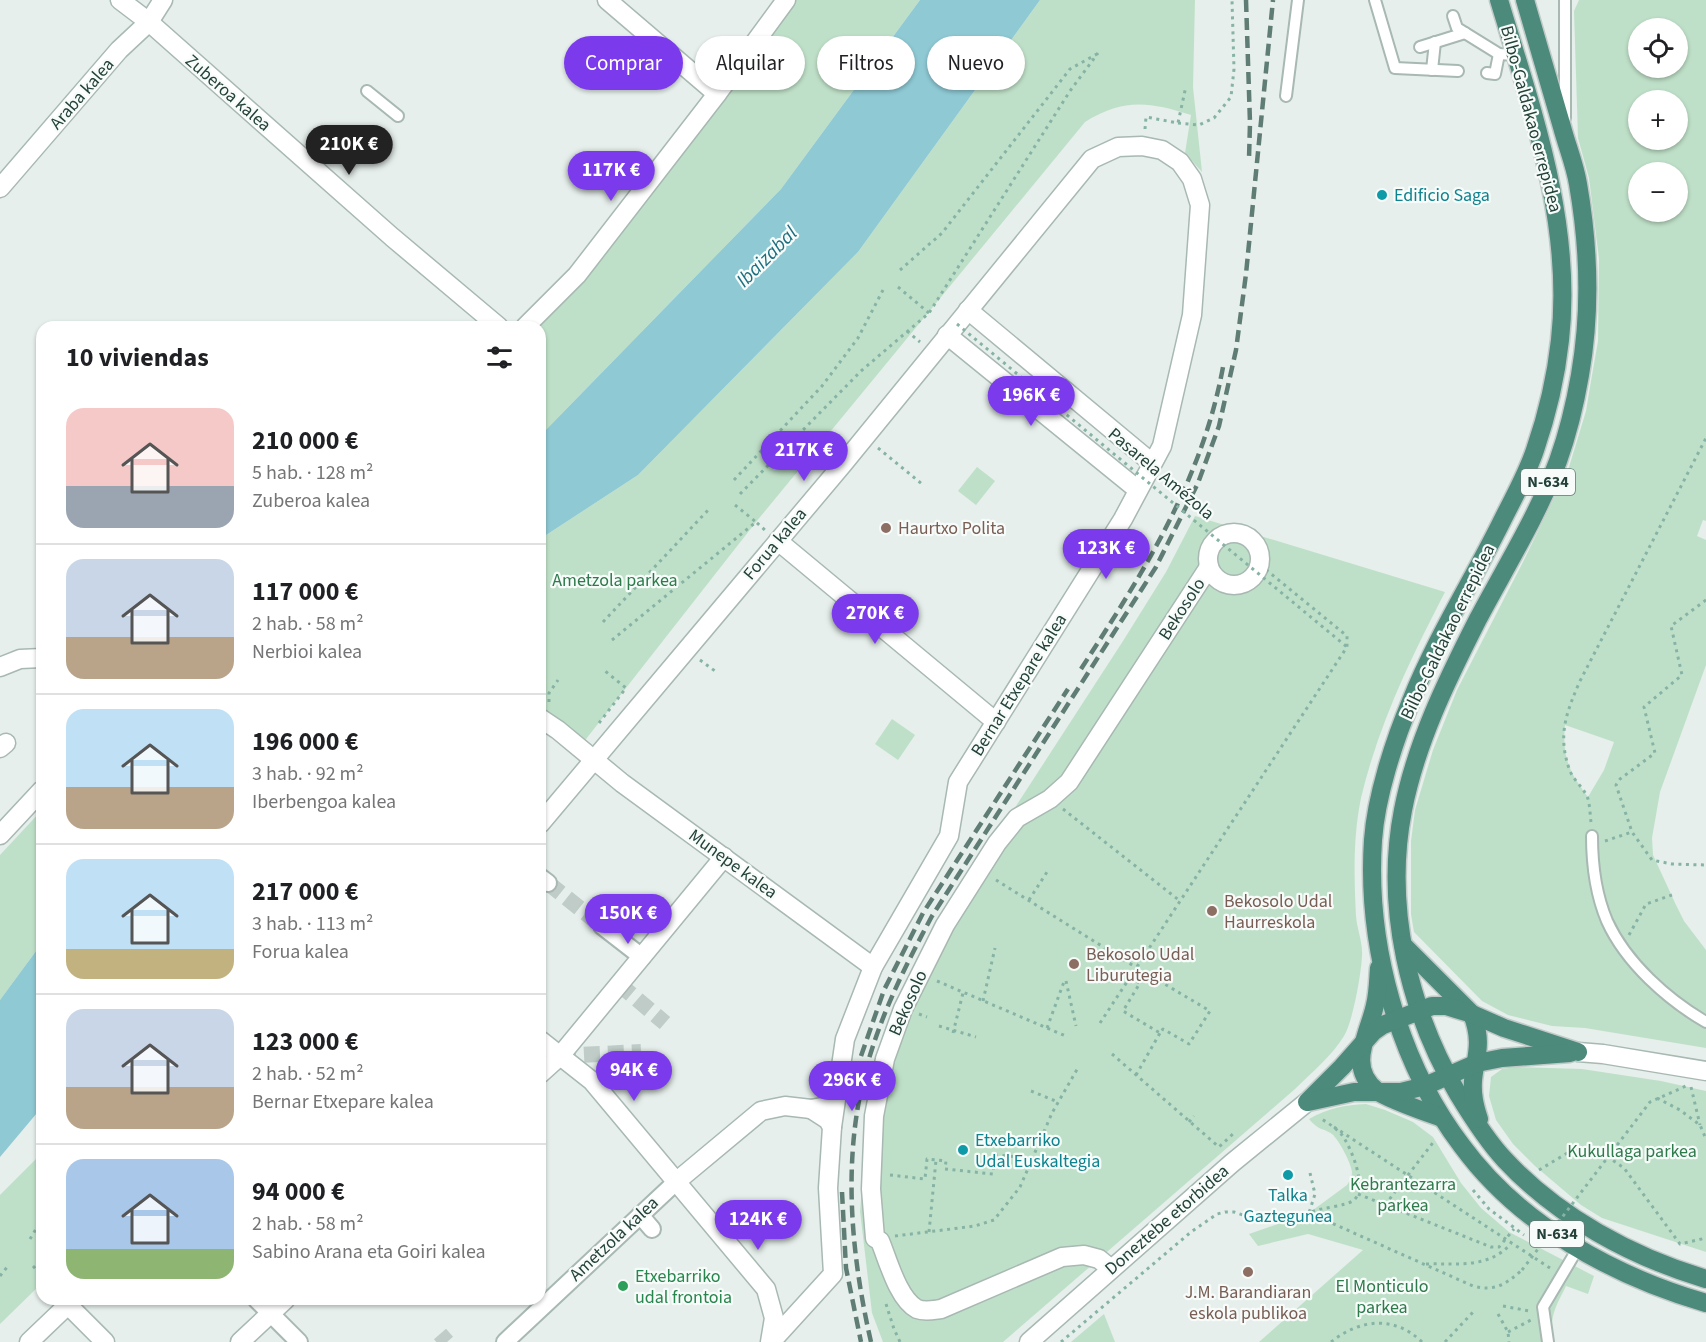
<!DOCTYPE html>
<html lang="es">
<meta charset="utf-8">
<style>
body{margin:0;font-family:"Source Sans 3",sans-serif;background:#f2f2f2;color:#202124;height:100vh;display:flex;flex-direction:column;font-size:22px;white-space:nowrap}
*{box-sizing:border-box;margin:0}
p{font-size:20px;color:#757577}
.icon{flex:none;width:33px;height:33px;fill:none;stroke:currentColor;stroke-width:2;stroke-linecap:round;stroke-linejoin:round}
.map{position:relative;flex:1;overflow:hidden}
.drawer{position:absolute;left:36px;top:321px;width:510px;height:984px;display:flex;flex-direction:column;background:#fff;border-radius:18px;box-shadow:0 2px 4px #0004}
.drawer>*{flex:none}
.guide{position:absolute;left:564px;top:36px;width:570px;height:54px;display:flex;gap:12px}
.controls{position:absolute;left:1628px;top:18px;display:grid;gap:12px}
.controls a{display:grid;place-items:center;width:60px;height:60px;border-radius:50%;background:#fff;box-shadow:0 2px 4px #0004;font-size:30px}
.price{position:absolute;translate:-50% -51px;padding:0 14px;border-radius:21px;background:#7c3aed;color:#fff;font-size:20px;line-height:39px;filter:drop-shadow(0 2px 3px #0008)}
.price::after{content:'';position:absolute;left:50%;top:36px;width:18px;height:14px;margin-left:-9px;background:inherit;clip-path:polygon(0 0,100% 0,50% 100%)}
.price.active{background:#222;color:#fff}
ul{padding:0;list-style:none}
li{display:flex;align-items:center;gap:18px;height:150px;padding:0 30px}
li+li{border-top:2px solid #e0e0e0}
li span{display:grid;place-items:center;flex:none;width:168px;height:120px;border-radius:18px;color:#555}
li>.icon{margin-inline-start:auto}
span .icon{width:72px;height:72px;fill:#fffc;stroke-width:1}
li b{font-size:26px}
h2{display:flex;justify-content:space-between;align-items:center;height:72px;padding:0 30px;font-size:26px}
.pill{padding:0 21px;border-radius:27px;background:#fff;box-shadow:0 2px 4px #0004;font-size:21px;line-height:54px}
.pill.active{background:#7c3aed;color:#fff}
.map>svg:first-child{display:block}
.green{fill:#bfe0c8;fill-rule:evenodd}
.water{fill:#8ec9d4}
.lines{fill:none;stroke-linecap:round;stroke-linejoin:round}
.pedestrian-tunnel{stroke:#bfccc8;stroke-width:16;stroke-dasharray:16 8;stroke-linecap:butt}
.service-casing{stroke:#a8b8b2;stroke-width:14}
.pedestrian-casing{stroke:#a8b8b2;stroke-width:20}
.minor-casing{stroke:#a8b8b2;stroke-width:21}
.tertiary-casing{stroke:#a8b8b2;stroke-width:21}
.trunk-casing{stroke:#c2cac8;stroke-width:21}
.path{stroke:#86b3a5;stroke-width:3;stroke-dasharray:3 4.5;stroke-linecap:butt}
.service{stroke:#fff;stroke-width:10}
.pedestrian{stroke:#fff;stroke-width:16}
.minor{stroke:#fff;stroke-width:18}
.tertiary{stroke:#fff;stroke-width:18}
.trunk{stroke:#4c8a7c;stroke-width:18}
.rail{stroke:#5f7d75;stroke-width:4.5;stroke-dasharray:12 6;stroke-linecap:butt}
.path-bridge{stroke:#86b3a5;stroke-width:3;stroke-dasharray:3 4.5;stroke-linecap:butt}
.culture-dot{fill:#0f9aa8;stroke:#f7fbf9;stroke-width:2}
.education-dot{fill:#8d6e63;stroke:#f7fbf9;stroke-width:2}
.leisure-dot{fill:#2e9e5b;stroke:#f7fbf9;stroke-width:2}
.labels{text-anchor:middle;dominant-baseline:central;stroke-width:4.5;stroke-linejoin:round;paint-order:stroke}
.shield{fill:#f7fbf9;stroke:#637a73;stroke-width:1.5}
.shield-label{font-size:16px;font-weight:bold;fill:#24423a}
.street-label{font-size:18px;fill:#24423a;stroke:#f7fbf9}
.culture-label{font-size:18px;fill:#0d838f;stroke:#f7fbf9;text-anchor:start}
.education-label{font-size:18px;fill:#785e54;stroke:#f7fbf9;text-anchor:start}
.park-label{font-size:18px;fill:#2d7a4b;stroke:#f7fbf9}
.leisure-label{font-size:18px;fill:#27864d;stroke:#f7fbf9;text-anchor:start}
.water-label{font-size:20px;font-style:italic;fill:#1c6f80;stroke:#f7fbf9}
</style>
<div class="map">
<svg width="1706" height="1342" viewBox="0 0 1706 1342">
<rect width="100%" height="100%" fill="#e6efeb"/>
<g class="green">
<polygon points="781,0 920,0 781,189 540,436 540,327 523,327 716,94"/>
<path d="M1040,0H1195L1193,87L1202,172L1185,153L1191,115C1149,102 1124,98 1085,122L756,522L579,748L540,714V539L638,475L858,252Z"/>
<path d="M1579,0H1706V521L1703,520L1697,536L1706,540V665L1660,792L1652,838L1653,855L1676,905L1684,921L1706,950V1048L1585,1028L1552,1026L1508,1015L1482,1001L1414,932L1411,914V841L1415,810L1433,750L1457,690L1523,562L1569,467L1586,411L1591,381L1598,341L1599,259L1589,178L1578,138L1574,11ZM1638,28H1677V68H1638ZM1638,100H1677V140H1638ZM1638,172H1677V212H1638ZM1565,725L1614,742L1604,770L1588,797C1569,772 1562,757 1565,725Z"/>
<polygon points="977,467 995,481 976,505 958,491"/>
<path d="M1195,516L1445,592C1410,660 1379,723 1361,798C1353,837 1354,877 1356,916C1357,929 1363,943 1362,956C1361,975 1353,1021 1344,1036C1332,1056 1311,1073 1295,1089L1003,1342H883L872,1313L860,1211L872,1076L903,996L955,900L1123,641L1166,572Z"/>
<polygon points="892,719 915,735 898,760 875,744"/>
<polygon points="42,810 42,943 0,1000 0,855"/>
<polygon points="1516,1067 1582,1069 1661,1081 1706,1091 1706,1252 1602,1218 1581,1205 1535,1166 1513,1144 1496,1120 1489,1096 1491,1077 1502,1069"/>
<path d="M1366,1104L1385,1110L1413,1122L1433,1137L1461,1183L1481,1208L1509,1232L1594,1276L1588,1294L1566,1286C1555,1308 1549,1317 1553,1342H1259L1363,1250L1308,1234L1258,1246L1249,1234L1309,1213L1347,1185C1350,1181 1352,1176 1352,1172C1351,1163 1339,1140 1332,1134C1322,1127 1320,1132 1309,1119C1328,1108 1345,1105 1366,1104Z"/>
<polygon points="42,1153 42,1283 0,1324 0,1195"/>
<polygon points="1104,1314 1115,1342 1071,1342"/>
</g>
<g class="water">
<polygon points="920,0 1040,0 858,252 638,475 540,539 540,436 781,189"/>
<polygon points="42,943 42,1107 0,1157 0,1000"/>
</g>
<g class="lines">
<g class="pedestrian-tunnel">
<polyline points="548,883 602,926"/>
<polyline points="619,984 665,1023"/>
<polyline points="560,1056 641,1052"/>
<polyline points="440,1334 447,1342"/>
</g>
<g class="service-casing">
<g id="service">
<polyline points="1375,0 1395,68 1458,71"/>
<polyline points="1565,0 1565,118"/>
<polyline points="1453,16 1457,28 1499,54 1515,55"/>
<polyline points="1420,47 1465,33"/>
<polyline points="1432,70 1435,42"/>
<polyline points="1487,73 1495,74 1499,54"/>
<polyline points="367,91 398,116"/>
<polyline points="1286,96 1298,0"/>
<path d="M1592,836C1592,864 1596,895 1607,921C1626,963 1668,1000 1706,1022"/>
<polyline points="1548,1342 1543,1307 1578,1248"/>
</g>
</g>
<g class="pedestrian-casing">
<g id="pedestrian">
<polyline points="540,877 548,883"/>
<polyline points="602,926 642,957"/>
<polyline points="640,1215 652,1229"/>
<polyline points="256,1299 299,1342"/>
<polyline points="505,1342 677,1181"/>
</g>
</g>
<g class="minor-casing">
<g id="minor">
<polyline points="120,0 149,22 392,237 499,327"/>
<polyline points="607,0 717,94"/>
<polyline points="0,188 119,50 149,22 163,0"/>
<polyline points="968,310 1152,463"/>
<polyline points="525,327 577,275 717,94 786,0"/>
<polyline points="947,335 1138,490"/>
<circle cx="1234" cy="559" r="26"/>
<polyline points="778,541 996,722"/>
<polyline points="540,718 558,730 622,783 873,967"/>
<polyline points="0,748 6,743"/>
<polyline points="540,824 843,464 1092,159 1118,147 1142,146 1162,150 1180,162 1192,179 1200,205 1192,315 1162,446 1123,519 958,782 949,836 873,967 845,1039 832,1127"/>
<polyline points="0,835 42,790"/>
<polyline points="540,1040 592,1081 766,1289 774,1318 770,1342"/>
<polyline points="1578,1052 1603,1054 1706,1071"/>
<polyline points="540,1074 560,1056 724,857"/>
<polyline points="677,1181 761,1111 785,1106 811,1109 822,1107"/>
<path d="M1111,1269L1099,1259L1084,1255L1062,1257L941,1309C933,1310 925,1312 917,1309C898,1299 888,1260 880,1241L875,1238L871,1189L874,1116L885,1059L903,1009L945,925L997,843L1017,818L1050,799L1069,782L1209,567"/>
<polyline points="68,1305 105,1342"/>
<polyline points="29,1342 74,1299"/>
<polyline points="240,1342 286,1299"/>
<polyline points="771,1342 833,1274 828,1188 832,1127 828,1120 811,1109"/>
<polyline points="1029,1342 1232,1163 1307,1102"/>
</g>
</g>
<g class="tertiary-casing">
<polyline id="tertiary" points="0,667 20,659 42,658"/>
</g>
<g class="trunk-casing">
<g id="trunk">
<path d="M1499,0C1532,110 1573,223 1560,340C1556,377 1547,415 1535,450C1527,474 1514,497 1503,519C1473,580 1436,638 1411,701C1394,741 1376,797 1373,840C1366,944 1398,1062 1462,1146C1520,1225 1613,1276 1706,1303"/>
<path d="M1525,0C1537,42 1550,85 1562,127C1567,146 1575,165 1578,184C1589,247 1591,312 1580,375C1575,404 1568,433 1558,461C1538,515 1505,568 1478,619C1447,680 1416,743 1403,810C1384,907 1409,1011 1458,1094C1472,1117 1487,1141 1505,1160C1558,1217 1632,1257 1706,1279"/>
<path d="M1403,945L1472,1014C1487,1052 1468,1067 1474,1100C1475,1106 1477,1113 1479,1119"/>
<path d="M1379,968C1378,980 1378,993 1375,1005C1369,1034 1346,1067 1377,1091C1390,1100 1426,1112 1442,1118"/>
<polyline points="1307,1102 1342,1067 1373,1032 1383,1025 1432,1006 1446,1006 1472,1014 1504,1028 1578,1052"/>
<polyline points="1308,1102 1354,1092 1401,1092 1425,1086 1477,1063 1502,1058 1570,1053"/>
</g>
</g>
<g class="path">
<polyline points="1178,123 1199,125 1214,118 1231,97 1234,69 1232,0"/>
<polyline points="1145,129 1146,117 1178,123 1186,86"/>
<polyline points="900,270 942,233 1070,69 1097,54"/>
<polyline points="898,287 929,313"/>
<polyline points="907,331 920,342"/>
<polyline points="878,448 922,484"/>
<polyline points="734,480 822,386 858,338 883,290"/>
<polyline points="740,494 861,371 929,313 1070,91 1098,53"/>
<polyline points="735,505 756,522"/>
<polyline points="1706,600 1671,626 1682,675 1644,707 1655,753 1620,779 1616,785 1632,832 1652,860 1672,864 1706,865"/>
<polyline points="603,622 710,508"/>
<polyline points="612,640 756,522 766,531"/>
<polyline points="700,660 715,671"/>
<polyline points="549,702 549,693 558,680"/>
<polyline points="599,723 626,688 605,671"/>
<polyline points="1063,809 1180,901"/>
<path d="M1591,822C1590,815 1590,806 1588,799C1585,789 1574,781 1570,771C1557,736 1566,713 1580,681L1706,438"/>
<polyline points="1605,841 1632,832"/>
<polyline points="996,880 1137,968"/>
<polyline points="1029,900 1047,872"/>
<polyline points="1629,935 1646,904 1672,895"/>
<polygon points="1146,973 1210,1011 1189,1044 1163,1029 1160,1033 1123,1011"/>
<polyline points="1130,978 1140,983"/>
<polyline points="937,981 1068,1037"/>
<polyline points="1066,981 1076,1026"/>
<polyline points="983,1001 995,948"/>
<polyline points="919,1014 927,1017"/>
<polyline points="1100,1023 1347,647 1347,636 1259,564"/>
<polyline points="939,1026 976,1037"/>
<polyline points="1047,1028 1065,979"/>
<polyline points="953,1033 963,993"/>
<polyline points="1112,1054 1219,1147 1234,1133"/>
<polyline points="1136,1075 1160,1033"/>
<polyline points="1691,1087 1700,1125"/>
<polyline points="1031,1091 1058,1102"/>
<polyline points="1657,1098 1680,1110 1700,1125 1706,1139"/>
<polyline points="1189,1122 1194,1116"/>
<polyline points="1334,1127 1550,1268"/>
<polyline points="995,1155 1032,1158"/>
<polyline points="1608,1157 1650,1102 1686,1086"/>
<polyline points="1539,1170 1574,1149 1592,1150 1608,1157 1624,1168 1680,1244 1706,1238"/>
<path d="M1310,1173L1315,1194L1309,1213C1321,1207 1345,1207 1354,1200C1368,1188 1351,1147 1342,1135C1336,1128 1328,1123 1320,1118"/>
<polyline points="890,1175 925,1179 927,1159 946,1161 945,1169 993,1174 997,1137"/>
<polyline points="1473,1190 1489,1209 1524,1235"/>
<polyline points="1358,1194 1491,1247 1499,1247 1514,1229"/>
<polyline points="1385,1205 1435,1140"/>
<polyline points="929,1232 936,1160"/>
<polyline points="895,1236 975,1226 994,1220 1020,1187 1052,1113 1079,1066"/>
<polyline points="30,1239 42,1219"/>
<path d="M1426,1264C1458,1263 1487,1269 1511,1244"/>
<polyline points="33,1266 42,1276"/>
<polyline points="0,1276 8,1266"/>
<polyline points="886,1304 894,1329 900,1342"/>
<polyline points="1503,1306 1529,1311"/>
<polyline points="1498,1314 1508,1332 1509,1342"/>
<polyline points="1508,1332 1531,1320"/>
<path d="M1061,1342L1191,1232L1217,1214L1225,1212H1234L1257,1220L1268,1221L1309,1213L1473,1286C1495,1292 1506,1284 1522,1270"/>
<path d="M1331,1342C1360,1319 1394,1315 1422,1342"/>
<polyline points="1445,1342 1474,1311"/>
</g>
<use href="#service" class="service"/>
<use href="#pedestrian" class="pedestrian"/>
<use href="#minor" class="minor"/>
<use href="#tertiary" class="tertiary"/>
<use href="#trunk" class="trunk"/>
<g class="rail">
<polyline points="1246,0 1250,123 1249,159"/>
<path d="M1081,669C1143,573 1202,481 1223,367"/>
<polyline points="861,1056 884,990 923,913 1068,689"/>
<polyline points="842,1192 846,1268 861,1342"/>
<path d="M871,1342C849,1246 841,1144 872,1049C887,1002 909,959 932,916L1156,567L1198,483L1219,426L1236,350L1246,274L1273,0"/>
</g>
<g class="path-bridge">
<polyline points="957,324 1347,647"/>
<polyline points="1522,1270 1608,1157"/>
</g>
</g>
<g class="culture-dot">
<circle cx="1382" cy="195" r="6"/>
<circle cx="963" cy="1150" r="6"/>
<circle cx="1288" cy="1175" r="6"/>
</g>
<g class="education-dot">
<circle cx="886" cy="528" r="6"/>
<circle cx="1212" cy="911" r="6"/>
<circle cx="1074" cy="964" r="6"/>
<circle cx="1248" cy="1272" r="6"/>
</g>
<circle class="leisure-dot" cx="623" cy="1286" r="6"/>
<g class="labels">
<g class="shield">
<rect x="1521" y="469" width="54" height="26" rx="4.5"/>
<rect x="1530" y="1221" width="54" height="26" rx="4.5"/>
</g>
<g class="shield-label">
<text x="1548" y="482">N-634</text>
<text x="1557" y="1234">N-634</text>
</g>
<g class="street-label">
<text transform="translate(228 93) rotate(41)">Zuberoa kalea</text>
<text transform="translate(82 94) rotate(-49)">Araba kalea</text>
<text transform="translate(1531 119) rotate(75)">Bilbo-Galdakao errepidea</text>
<text transform="translate(1161 474) rotate(40)">Pasarela Amézola</text>
<text transform="translate(775 544) rotate(-50)">Forua kalea</text>
<text transform="translate(1182 609) rotate(-57)">Bekosolo</text>
<text transform="translate(1448 632) rotate(-64)">Bilbo-Galdakao errepidea</text>
<text transform="translate(1019 685) rotate(-58)">Bernar Etxepare kalea</text>
<text transform="translate(733 864) rotate(36)">Munepe kalea</text>
<text transform="translate(908 1003) rotate(-66)">Bekosolo</text>
<text transform="translate(1167 1220) rotate(-41)">Doneztebe etorbidea</text>
<text transform="translate(614 1239) rotate(-43)">Ametzola kalea</text>
</g>
<g class="culture-label">
<text x="1394" y="195">Edificio Saga</text>
<text x="975" y="1140">Etxebarriko<tspan x="975" dy="21">Udal Euskaltegia</tspan></text>
<text x="1288" y="1195" text-anchor="middle">Talka<tspan x="1288" dy="21">Gaztegunea</tspan></text>
</g>
<g class="education-label">
<text x="898" y="528">Haurtxo Polita</text>
<text x="1224" y="901">Bekosolo Udal<tspan x="1224" dy="21">Haurreskola</tspan></text>
<text x="1086" y="954">Bekosolo Udal<tspan x="1086" dy="21">Liburutegia</tspan></text>
<text x="1248" y="1292" text-anchor="middle">J.M. Barandiaran<tspan x="1248" dy="21">eskola publikoa</tspan></text>
</g>
<g class="park-label">
<text x="615" y="580">Ametzola parkea</text>
<text x="1632" y="1151">Kukullaga parkea</text>
<text x="1403" y="1184">Kebrantezarra<tspan x="1403" dy="21">parkea</tspan></text>
<text x="1382" y="1286">El Monticulo<tspan x="1382" dy="21">parkea</tspan></text>
</g>
<g class="leisure-label">
<text x="635" y="1276">Etxebarriko<tspan x="635" dy="21">udal frontoia</tspan></text>
</g>
<g class="water-label">
<text transform="translate(767 257) rotate(-45)">Ibaizabal</text>
</g>
</g>
</svg>
<div class="controls">
<a><svg class="icon" aria-label="locate" viewBox="0 0 24 24"><circle cx="12" cy="12" r="6"/><path d="M12 2v4M12 18v4M2 12h4M18 12h4"/></svg></a>
<a>+</a>
<a>−</a>
</div>
<b class="price active" style="left:349px;top:176px">210K €</b>
<b class="price" style="left:611px;top:202px">117K €</b>
<b class="price" style="left:1031px;top:427px">196K €</b>
<b class="price" style="left:804px;top:482px">217K €</b>
<b class="price" style="left:1106px;top:580px">123K €</b>
<b class="price" style="left:875px;top:645px">270K €</b>
<b class="price" style="left:628px;top:945px">150K €</b>
<b class="price" style="left:634px;top:1102px">94K €</b>
<b class="price" style="left:852px;top:1112px">296K €</b>
<b class="price" style="left:758px;top:1251px">124K €</b>
<div class="guide">
<a class="pill active">Comprar</a>
<a class="pill">Alquilar</a>
<a class="pill">Filtros</a>
<a class="pill">Nuevo</a>
</div>
<section class="drawer">
<h2>10 viviendas<svg class="icon" aria-label="filters" viewBox="0 0 24 24"><path d="M4 7h16M4 17h16"/><circle cx="9" cy="7" r="2"/><circle cx="15" cy="17" r="2"/></svg></h2>
<ul>
<li><span style="background:linear-gradient(#f6c9c9 65%,#9aa5b1 0)"><svg class="icon" aria-label="home" viewBox="0 0 24 24"><path d="M3 11l9-7 9 7M6 9v11h12V9"/></svg></span><div><b>210 000 €</b><p>5 hab. · 128 m²</p><p>Zuberoa kalea</p></div></li>
<li><span style="background:linear-gradient(#c9d6e8 65%,#b9a48a 0)"><svg class="icon" aria-label="home" viewBox="0 0 24 24"><path d="M3 11l9-7 9 7M6 9v11h12V9"/></svg></span><div><b>117 000 €</b><p>2 hab. · 58 m²</p><p>Nerbioi kalea</p></div></li>
<li><span style="background:linear-gradient(#bfe0f5 65%,#b9a48a 0)"><svg class="icon" aria-label="home" viewBox="0 0 24 24"><path d="M3 11l9-7 9 7M6 9v11h12V9"/></svg></span><div><b>196 000 €</b><p>3 hab. · 92 m²</p><p>Iberbengoa kalea</p></div></li>
<li><span style="background:linear-gradient(#bfe0f5 75%,#c2b280 0)"><svg class="icon" aria-label="home" viewBox="0 0 24 24"><path d="M3 11l9-7 9 7M6 9v11h12V9"/></svg></span><div><b>217 000 €</b><p>3 hab. · 113 m²</p><p>Forua kalea</p></div></li>
<li><span style="background:linear-gradient(#c9d6e8 65%,#b9a48a 0)"><svg class="icon" aria-label="home" viewBox="0 0 24 24"><path d="M3 11l9-7 9 7M6 9v11h12V9"/></svg></span><div><b>123 000 €</b><p>2 hab. · 52 m²</p><p>Bernar Etxepare kalea</p></div></li>
<li><span style="background:linear-gradient(#a9c7e8 75%,#8fb573 0)"><svg class="icon" aria-label="home" viewBox="0 0 24 24"><path d="M3 11l9-7 9 7M6 9v11h12V9"/></svg></span><div><b>94 000 €</b><p>2 hab. · 58 m²</p><p>Sabino Arana eta Goiri kalea</p></div></li>
</ul>
</section>
</div>
